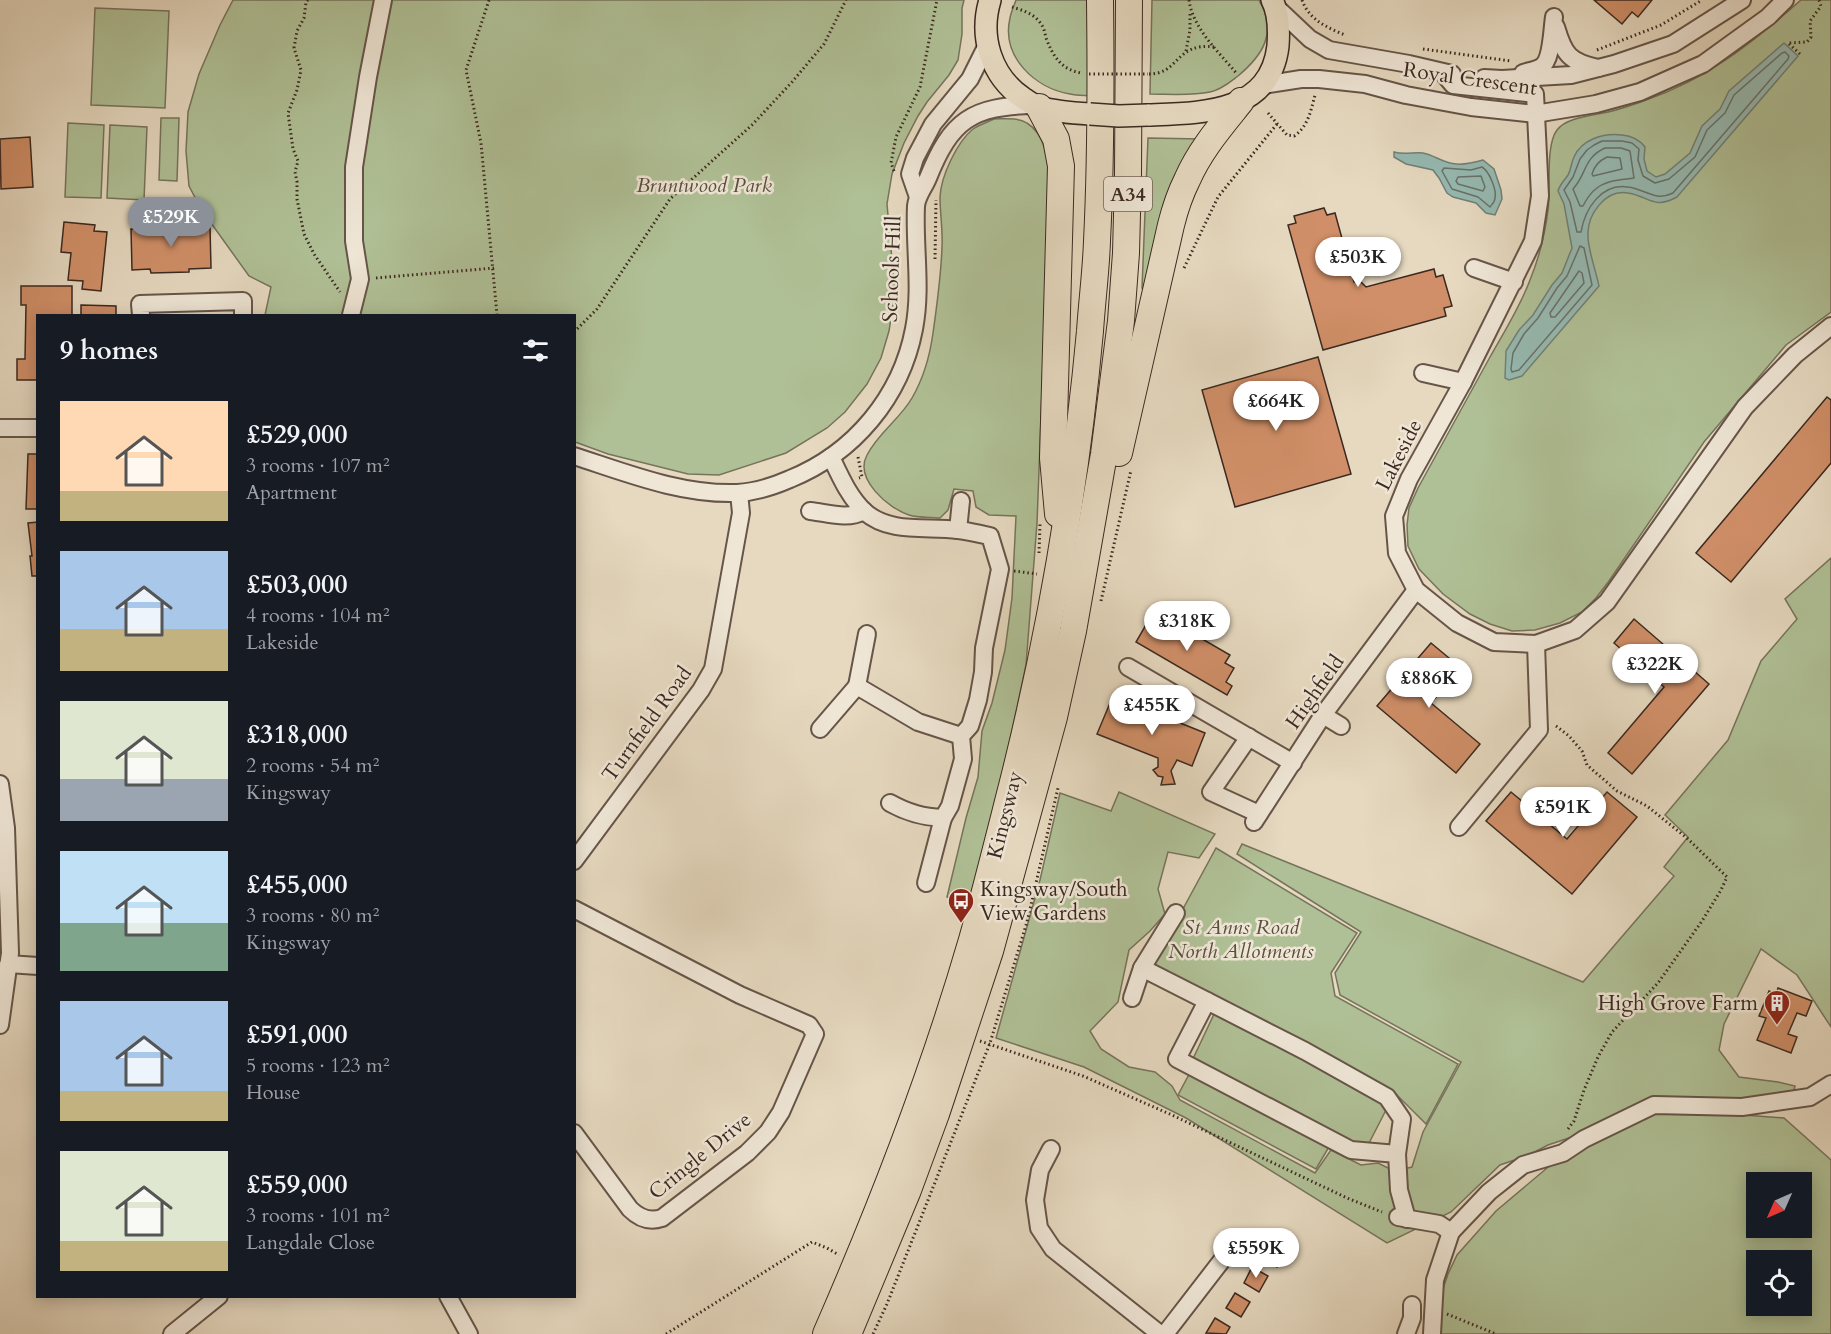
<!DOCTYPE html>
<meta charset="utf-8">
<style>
body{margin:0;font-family:Cardo,serif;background:#242831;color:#f1f3f6;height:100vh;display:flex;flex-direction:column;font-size:22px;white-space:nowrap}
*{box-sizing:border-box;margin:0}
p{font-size:20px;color:#9ea1a6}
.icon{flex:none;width:33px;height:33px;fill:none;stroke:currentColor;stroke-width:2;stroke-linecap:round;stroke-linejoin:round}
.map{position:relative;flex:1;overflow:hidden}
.panel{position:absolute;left:36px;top:314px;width:540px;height:984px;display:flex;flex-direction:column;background:#171b24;border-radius:0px;box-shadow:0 3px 15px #0003}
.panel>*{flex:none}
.needle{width:39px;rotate:225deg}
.tools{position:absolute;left:1746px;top:1172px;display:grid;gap:12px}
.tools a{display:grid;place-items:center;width:66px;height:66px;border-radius:0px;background:#171b24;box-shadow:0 3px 15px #0003;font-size:30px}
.price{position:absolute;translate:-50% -51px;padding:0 14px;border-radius:21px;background:#fff;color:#222;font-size:20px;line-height:39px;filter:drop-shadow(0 2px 3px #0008)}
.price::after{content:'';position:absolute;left:50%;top:36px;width:18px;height:14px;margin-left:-9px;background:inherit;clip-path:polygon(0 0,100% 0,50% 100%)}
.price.on{background:#8c9099;color:#fff}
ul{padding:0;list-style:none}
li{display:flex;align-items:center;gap:18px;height:150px;padding:0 24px}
li span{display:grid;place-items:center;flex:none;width:168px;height:120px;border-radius:0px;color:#555}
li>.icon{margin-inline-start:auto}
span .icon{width:72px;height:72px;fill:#fffc;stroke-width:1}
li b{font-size:26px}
h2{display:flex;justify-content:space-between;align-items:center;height:72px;padding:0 24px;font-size:26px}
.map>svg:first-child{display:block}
.green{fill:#b0c096;stroke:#76745c;stroke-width:1.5;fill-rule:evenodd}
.water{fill:#96bab2;stroke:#728078;stroke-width:1.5}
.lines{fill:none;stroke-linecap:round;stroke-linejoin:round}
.shore{stroke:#68726a;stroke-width:1.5}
.building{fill:#d08f68;stroke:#3b2921;stroke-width:1.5}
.minor-casing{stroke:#665549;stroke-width:20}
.major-casing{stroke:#3b2921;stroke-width:24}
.highway-casing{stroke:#3b2921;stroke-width:28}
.path{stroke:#3b2921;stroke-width:3;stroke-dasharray:1.5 3;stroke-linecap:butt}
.minor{stroke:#efe6d6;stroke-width:16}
.major{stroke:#e6d9c0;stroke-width:21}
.highway{stroke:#e6d9c0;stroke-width:26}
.major-bridge-casing{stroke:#3b2921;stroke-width:24;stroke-linecap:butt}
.path-bridge{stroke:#3b2921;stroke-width:3;stroke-dasharray:1.5 3;stroke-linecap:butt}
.major-bridge{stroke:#e6d9c0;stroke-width:21}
.labels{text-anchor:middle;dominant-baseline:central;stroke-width:5;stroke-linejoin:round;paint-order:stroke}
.shield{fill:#efe6d6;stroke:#716257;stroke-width:1.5}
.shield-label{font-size:20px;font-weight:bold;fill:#3b2921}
.street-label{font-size:21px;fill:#3b2921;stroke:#efe6d6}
.park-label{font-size:21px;font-style:italic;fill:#584f3e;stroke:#efe6d6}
.poi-label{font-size:21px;fill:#3b2921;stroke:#efe6d6;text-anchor:start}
</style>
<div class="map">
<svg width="1831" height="1334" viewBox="0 0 1831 1334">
<rect width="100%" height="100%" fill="#e6d9c0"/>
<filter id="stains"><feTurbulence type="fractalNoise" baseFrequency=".00333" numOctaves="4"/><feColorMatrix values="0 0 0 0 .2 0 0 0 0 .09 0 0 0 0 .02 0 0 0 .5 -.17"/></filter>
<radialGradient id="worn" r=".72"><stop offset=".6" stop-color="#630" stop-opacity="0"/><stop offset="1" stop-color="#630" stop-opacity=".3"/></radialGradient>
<g class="green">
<polygon points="233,0 964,0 962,8 962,34 958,60 949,75 927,102 918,116 904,143 892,174 887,204 894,283 894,299 889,331 881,358 867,384 845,412 827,428 786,453 719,475 688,474 608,454 575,442 574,315 265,315 271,287 249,276 211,223 212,212 200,207 189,186 186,151 188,112 199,74 220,25"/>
<path d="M1016,0H1091L1094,96C1086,95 1078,96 1070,94C1035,88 1001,57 1010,18C1011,12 1014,6 1016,0Z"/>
<path d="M1152,0H1259C1278,32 1263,55 1238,76C1230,82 1221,90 1210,92C1191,96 1169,94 1150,94Z"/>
<path d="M1801,0H1831V312L1786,345L1704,442L1609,581L1596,598L1582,612L1560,623L1535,630L1512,631L1490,624L1470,614L1443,594L1419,569L1408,546L1407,525L1409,508L1418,488C1442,444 1466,400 1490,357C1504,332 1520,307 1530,280C1539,258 1545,234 1548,210C1551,189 1545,146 1557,130C1567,116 1600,115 1616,110C1626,107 1636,104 1646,100C1708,79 1752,43 1801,0Z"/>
<polygon points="95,8 169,11 165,108 91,105"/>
<polygon points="161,118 179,118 177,181 159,180"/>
<path d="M994,119C1004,119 1018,117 1027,123C1046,135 1048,161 1050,180L1037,523L1026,665L987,847L967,904L947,897L966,818L978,777L982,731L992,703L1005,650L1012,598L1016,516L989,515L976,507L973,491L954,489L948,510L940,518C931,517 918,518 909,515C888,508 854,479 867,455C878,433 900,419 912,398C923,379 930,355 933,333C937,305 941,276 942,247C943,231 940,214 940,197C941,176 957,142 973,129C979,125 988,122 994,119Z"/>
<polygon points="68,123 104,125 101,198 65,197"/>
<polygon points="110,125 147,127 144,200 107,198"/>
<polygon points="1148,138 1201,139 1149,289 1142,288"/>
<polygon points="1831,558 1831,1027 1797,975 1761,949 1724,1024 1719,1050 1739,1077 1778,1082 1795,1086 1793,1094 1741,1104 1656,1101 1578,1135 1548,1145 1529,1155 1500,1165 1451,1212 1387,1243 1186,1118 1084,1067 996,1038 1040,880 1060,793 1111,811 1119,792 1215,834 1199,858 1168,852 1158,889 1165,914 1150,931 1129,950 1118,1002 1090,1031 1101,1049 1129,1067 1155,1072 1172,1086 1180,1100 1315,1173 1331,1150 1361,1165 1378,1163 1394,1171 1412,1167 1423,1132 1461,1062 1340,995 1335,973 1361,932 1237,854 1242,844 1583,982 1674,876 1664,867 1688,837 1665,815 1728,740 1761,661 1797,619 1785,599"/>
<polygon points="1216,848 1357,933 1331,973 1335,996 1458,1064 1426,1124 1394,1092 1152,966"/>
<polygon points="1215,1012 1379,1095 1386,1110 1367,1147 1346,1144 1191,1063"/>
<polygon points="1193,1067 1333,1140 1316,1169 1178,1095"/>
<path d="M1652,1108L1784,1118L1831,1160V1334H1436L1440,1298L1448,1274L1457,1255L1496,1211L1547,1168L1591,1137ZM1756,1182H1802V1227H1756ZM1756,1260H1802V1305H1756Z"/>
</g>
<g class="water">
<path d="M1784,43L1798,56L1677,197C1653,210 1649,196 1628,193C1605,189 1587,215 1588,236C1588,250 1596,271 1599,286L1522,376L1509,380L1505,378L1506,351L1519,330L1533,315L1552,285L1562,273L1572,248L1564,204L1558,191C1560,184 1564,181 1568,175C1571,170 1571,163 1574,157C1582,139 1603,133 1622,135C1632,136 1639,139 1645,147L1644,159L1647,171L1656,177L1665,174L1690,153L1702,126L1720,109L1729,91Z"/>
<path d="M1394,152C1404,155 1413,152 1423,153C1433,155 1441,161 1450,163C1461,166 1473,163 1483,160L1494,169L1501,190L1502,199L1495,215L1486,213L1476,203L1453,197L1447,193L1439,178L1433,170L1406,164L1394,157Z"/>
</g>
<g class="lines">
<g class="shore">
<path d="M1785,52L1789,56L1788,59L1673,193C1655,202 1645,189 1628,187C1601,183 1585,209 1581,232H1577L1570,202L1564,190L1573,177L1580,159L1587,150L1594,145L1602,141H1622L1632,143L1639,149L1638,160L1643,176L1655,183L1669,179L1695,157L1707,130L1725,113L1734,95L1782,53Z"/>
<path d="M1605,148H1621L1630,151L1634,178C1629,179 1624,179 1619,180C1601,182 1591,190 1583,206H1580L1573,189C1587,174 1583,158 1605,148Z"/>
<path d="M1607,157L1620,158L1622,169L1593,176L1592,174C1595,165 1599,161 1607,157Z"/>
<path d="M1482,167C1489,171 1497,190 1495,198C1495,202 1492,204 1490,207L1478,197L1452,189L1442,171L1444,168L1471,170Z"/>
<polygon points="1481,176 1485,187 1483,191 1458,184 1456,181 1458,177"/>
<polygon points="1580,246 1584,248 1592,285 1519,370 1512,372 1511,369 1513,353 1524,334 1538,318 1557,288 1567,276"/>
<polygon points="1579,271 1582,273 1584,283 1555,317 1551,317 1550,313"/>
</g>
</g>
<g class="building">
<polygon points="1594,0 1652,0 1638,17 1632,12 1622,24"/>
<polygon points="30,137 33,187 1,189 0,139"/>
<polygon points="1324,208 1327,215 1335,213 1354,282 1361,282 1366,287 1434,269 1436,277 1443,275 1452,306 1444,308 1446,316 1323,350 1288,225 1296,223 1294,216"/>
<polygon points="186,220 186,228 210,227 211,268 189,269 189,272 151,273 150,269 132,270 131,229 150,229 150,221"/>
<polygon points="64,222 95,225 94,231 107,232 101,291 82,289 83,281 68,280 71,253 61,252"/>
<polygon points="21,286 72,286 72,315 38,315 38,380 17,380 17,359 25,359 26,305 21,305"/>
<polygon points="81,305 116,306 116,315 81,315"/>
<polygon points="1318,357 1351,474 1235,507 1202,390"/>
<polygon points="1827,397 1831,400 1831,463 1731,582 1696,553"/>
<polygon points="28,454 38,454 38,509 26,509"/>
<polygon points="38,522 38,576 32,576 30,556 32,556 28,523"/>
<polygon points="1154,611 1230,655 1225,663 1234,668 1226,682 1232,686 1227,695 1136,642"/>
<polygon points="1634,619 1709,684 1632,774 1608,753 1664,687 1614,643"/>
<polygon points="1431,643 1461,668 1431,703 1480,744 1456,773 1377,706"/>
<polygon points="1113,696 1205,733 1192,766 1177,760 1171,771 1175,784 1161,785 1163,777 1158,776 1153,770 1158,767 1158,758 1097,734"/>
<polygon points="1511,792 1567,839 1607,792 1637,817 1572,894 1486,821"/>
<polygon points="1778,988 1812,1001 1806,1016 1797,1013 1788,1034 1797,1037 1791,1053 1757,1040 1766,1018 1759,1016 1769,991 1776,994"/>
<polygon points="1270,1243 1286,1252 1277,1267 1262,1259"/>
<polygon points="1252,1267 1268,1276 1259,1292 1244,1283"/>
<polygon points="1235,1293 1250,1302 1241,1317 1226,1308"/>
<polygon points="1215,1318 1230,1327 1226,1334 1206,1333"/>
</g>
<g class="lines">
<g class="minor-casing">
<g id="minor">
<polyline points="1276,7 1310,39 1329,50 1409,64 1452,74"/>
<path d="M1556,27C1564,54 1569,62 1598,68"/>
<polyline points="1443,73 1453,85 1535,94 1540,196 1533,241 1463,382 1409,479 1394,516 1397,553 1416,590 1457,623 1494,642 1536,644 1575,630 1607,602 1745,407 1795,355 1831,326"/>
<path d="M1523,73C1529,71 1536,70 1541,67C1552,61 1552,29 1554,17"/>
<polyline points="1484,78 1502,79 1571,75 1614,64 1673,44 1742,0"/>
<polyline points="1263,85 1301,79 1319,79 1365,84 1406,95 1471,107 1535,114 1596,104 1640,92 1703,64 1768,17 1785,0"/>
<polyline points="918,197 910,174 915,158 933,124 970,79 987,45"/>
<polyline points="1474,268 1514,282"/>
<polyline points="141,315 140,304 243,301 243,315"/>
<polyline points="351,315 360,279 354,241 354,167 368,77 383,0"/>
<polyline points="1423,373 1463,382"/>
<polyline points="0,428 38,428"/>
<path d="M574,456C627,473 681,495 737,493C755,492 774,486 790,479C854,453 901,397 914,329C922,288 914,247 916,206C917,195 924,188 928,178C951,120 972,106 1034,105"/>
<path d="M831,457C840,476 849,497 865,512C890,534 927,526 958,530C969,531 979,534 990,536L1000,569L984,648L983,672L978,700L970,726L961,736L963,759L950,806L943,818C923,817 908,813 890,803"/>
<path d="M810,511C828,513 848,520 864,511"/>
<polyline points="958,530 961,501"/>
<polyline points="867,634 857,686 918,722 961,736"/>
<polyline points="1128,667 1293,763"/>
<polyline points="1323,715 1341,726"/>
<polyline points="820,729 857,686"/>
<polyline points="1249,737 1211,792 1259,814"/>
<polyline points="0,784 6,828 10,953 0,1025"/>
<polyline points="1254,822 1323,715 1416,590"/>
<polyline points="1459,827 1539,730 1536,644"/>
<polyline points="574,861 701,690 713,669 741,513 739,493"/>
<polyline points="926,883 943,818"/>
<path d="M574,909L740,995L809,1025L815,1034L781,1112L768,1132L747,1153L662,1218C650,1222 639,1218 630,1209L574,1133"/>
<polyline points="8,964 38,966"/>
<polyline points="1142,968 1176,913"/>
<polyline points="1132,998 1142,968 1207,1001"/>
<polyline points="1051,1149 1040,1170 1035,1200 1039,1228 1053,1249 1160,1334"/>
<polyline points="1397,1154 1402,1119 1387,1097 1305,1051 1207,1001 1177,1059 1351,1150 1397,1154 1399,1190 1407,1219"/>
<polyline points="1398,1217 1439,1224 1451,1232"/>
<polyline points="448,1296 469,1334"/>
<polyline points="172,1334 219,1296"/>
<polyline points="1165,1334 1236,1242"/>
<polyline points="1406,1334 1412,1318 1412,1305"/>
<polyline points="1432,1334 1435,1280 1451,1232 1489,1192 1523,1165 1563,1153 1584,1139 1654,1105 1742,1107 1810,1097 1831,1084"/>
</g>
</g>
<g class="major-casing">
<g id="major">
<path d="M990,0C979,37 991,76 1023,98C1028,101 1034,106 1039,107C1056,112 1073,113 1090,114"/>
<path d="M1148,115C1201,113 1270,114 1278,46C1279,32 1279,13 1272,0"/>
</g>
</g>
<g class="highway-casing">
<g id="highway">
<polyline points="1039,107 1056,139 1061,166 1053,458 1058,514"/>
<path d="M1119,453L1171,225C1175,209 1180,194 1187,180C1200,150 1221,126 1241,101"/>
<path d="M826,1334C882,1206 933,1074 972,940C986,889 999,837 1012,786C1050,636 1076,485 1090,331C1092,301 1096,271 1097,241C1101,161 1101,80 1100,0"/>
<polyline points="848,1334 908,1190 936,1114 990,951 1054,717 1073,631 1104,454 1121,321 1126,253 1128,175 1129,0"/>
</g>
</g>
<g class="path">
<polyline points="308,0 306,2 304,18 297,31 294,48 301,70 297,90 288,113 293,149 298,161 295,172 297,182 297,199 304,234 314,254 340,292"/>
<polyline points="489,0 466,70 481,143 497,315"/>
<path d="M1189,0C1193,29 1219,52 1237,74"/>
<path d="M1302,0C1309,20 1328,28 1345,35"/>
<path d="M1012,7C1022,10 1035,14 1041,24C1044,28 1045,33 1046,38C1053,56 1061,70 1082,73"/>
<polyline points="1423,49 1511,61"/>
<polyline points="1597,50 1661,25 1702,0"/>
<polyline points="1186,51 1190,30 1190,11"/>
<polyline points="1800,54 1788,43 1807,42 1811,37 1810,21 1821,6 1819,0"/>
<path d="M1149,74C1180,74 1175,42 1214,47"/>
<path d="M1268,113L1287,135L1294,136C1308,127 1311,110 1315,95"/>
<polyline points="894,171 891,163 896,137 920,87 937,0"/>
<polyline points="935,259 936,200"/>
<polyline points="1184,268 1218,197 1277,124"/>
<polyline points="376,278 494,268"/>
<polyline points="574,332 597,309 670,199 753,124 792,82 824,44 846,0"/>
<polyline points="858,457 862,477 859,478"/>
<polyline points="1039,553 1040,524"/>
<polyline points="1014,571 1037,574"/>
<polyline points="1101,601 1131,470"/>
<polyline points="1556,726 1569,736 1582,751 1587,765 1617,791 1647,806 1688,839 1727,877 1721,890 1702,921 1658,983 1612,1032 1598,1057 1584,1090 1574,1121 1568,1129"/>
<polyline points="980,1041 1083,1076 1172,1115 1347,1198 1382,1212"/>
<polyline points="1447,1314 1496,1334"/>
<polyline points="666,1334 812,1242 827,1248 839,1255"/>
<polyline points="873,1334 887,1304 990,1043 1027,922 1058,788"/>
</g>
<use href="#minor" class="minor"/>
<use href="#major" class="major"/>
<use href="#highway" class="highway"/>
<g class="major-bridge-casing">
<polyline id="major-bridge" points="1090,114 1119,116 1148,115"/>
</g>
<polyline class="path-bridge" points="1089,74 1148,74"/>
<use href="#major-bridge" class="major-bridge"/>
</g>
<defs>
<g id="bus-pin" transform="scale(1.35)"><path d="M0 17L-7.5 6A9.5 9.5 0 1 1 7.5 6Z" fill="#8f2418" stroke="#efe6d6"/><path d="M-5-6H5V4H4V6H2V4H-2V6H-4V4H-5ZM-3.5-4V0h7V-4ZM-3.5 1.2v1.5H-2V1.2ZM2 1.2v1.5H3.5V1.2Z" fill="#fff"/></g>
<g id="building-pin" transform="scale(1.35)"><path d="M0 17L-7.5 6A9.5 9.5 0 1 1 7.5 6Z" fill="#8f2418" stroke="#efe6d6"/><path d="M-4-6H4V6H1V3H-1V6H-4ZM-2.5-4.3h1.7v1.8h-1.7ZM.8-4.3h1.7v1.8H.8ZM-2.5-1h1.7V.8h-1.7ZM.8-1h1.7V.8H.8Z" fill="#fff"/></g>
</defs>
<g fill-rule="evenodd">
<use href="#bus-pin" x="961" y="901"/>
<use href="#building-pin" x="1777" y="1003"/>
</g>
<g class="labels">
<rect class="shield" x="1104" y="177" width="48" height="34" rx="4.5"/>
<g class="shield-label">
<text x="1128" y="194">A34</text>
</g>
<g class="street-label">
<text transform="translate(1470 79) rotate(8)">Royal Crescent</text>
<text transform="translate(892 269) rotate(-88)">Schools Hill</text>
<text transform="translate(1399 455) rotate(-63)">Lakeside</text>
<text transform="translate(1315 692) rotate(-55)">Highfield</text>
<text transform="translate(647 724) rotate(-54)">Turnfield Road</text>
<text transform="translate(1005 815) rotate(-76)">Kingsway</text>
<text transform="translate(700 1156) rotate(-39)">Cringle Drive</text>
</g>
<g class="park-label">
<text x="704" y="185">Bruntwood Park</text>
<text x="1241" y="927">St Anns Road<tspan x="1241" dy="24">North Allotments</tspan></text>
</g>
<g class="poi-label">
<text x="980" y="889">Kingsway/South<tspan x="980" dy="24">View Gardens</tspan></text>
<text x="1758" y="1003" text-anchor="end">High Grove Farm</text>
</g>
</g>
<rect width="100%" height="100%" filter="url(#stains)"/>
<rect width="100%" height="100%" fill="url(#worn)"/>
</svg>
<div class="tools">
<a><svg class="needle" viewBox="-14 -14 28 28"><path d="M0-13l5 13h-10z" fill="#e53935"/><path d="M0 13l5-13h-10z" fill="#9ea1a6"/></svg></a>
<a><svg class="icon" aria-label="locate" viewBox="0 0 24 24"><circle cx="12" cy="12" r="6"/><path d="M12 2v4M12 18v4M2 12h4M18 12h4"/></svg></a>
</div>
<b class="price on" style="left:171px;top:248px">£529K</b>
<b class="price" style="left:1358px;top:288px">£503K</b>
<b class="price" style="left:1276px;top:432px">£664K</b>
<b class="price" style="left:1187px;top:652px">£318K</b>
<b class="price" style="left:1655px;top:695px">£322K</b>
<b class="price" style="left:1429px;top:709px">£886K</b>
<b class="price" style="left:1152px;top:736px">£455K</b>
<b class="price" style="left:1563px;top:838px">£591K</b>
<b class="price" style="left:1256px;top:1279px">£559K</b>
<section class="panel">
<h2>9 homes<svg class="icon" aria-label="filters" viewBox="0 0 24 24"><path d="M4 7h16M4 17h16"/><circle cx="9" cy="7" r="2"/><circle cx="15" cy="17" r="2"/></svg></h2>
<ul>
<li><span style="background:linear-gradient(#ffd9b3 75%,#c2b280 0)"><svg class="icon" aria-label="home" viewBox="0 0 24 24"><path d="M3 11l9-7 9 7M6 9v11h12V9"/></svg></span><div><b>£529,000</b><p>3 rooms · 107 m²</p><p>Apartment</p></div></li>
<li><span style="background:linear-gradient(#a9c7e8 65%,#c2b280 0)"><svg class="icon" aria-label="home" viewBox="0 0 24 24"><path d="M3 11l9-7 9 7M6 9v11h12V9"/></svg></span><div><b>£503,000</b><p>4 rooms · 104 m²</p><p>Lakeside</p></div></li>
<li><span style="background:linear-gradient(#dfe7d0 65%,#9aa5b1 0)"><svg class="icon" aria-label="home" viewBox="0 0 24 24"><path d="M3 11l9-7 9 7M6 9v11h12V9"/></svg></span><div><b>£318,000</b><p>2 rooms · 54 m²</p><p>Kingsway</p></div></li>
<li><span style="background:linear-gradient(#bfe0f5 60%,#7fa58c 0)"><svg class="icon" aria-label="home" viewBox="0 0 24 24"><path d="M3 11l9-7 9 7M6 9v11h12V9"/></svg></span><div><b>£455,000</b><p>3 rooms · 80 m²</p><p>Kingsway</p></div></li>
<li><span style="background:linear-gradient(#a9c7e8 75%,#c2b280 0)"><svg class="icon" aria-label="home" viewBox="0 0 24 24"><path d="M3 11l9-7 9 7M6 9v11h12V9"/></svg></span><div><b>£591,000</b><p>5 rooms · 123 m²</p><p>House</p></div></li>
<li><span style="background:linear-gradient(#dfe7d0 75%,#c2b280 0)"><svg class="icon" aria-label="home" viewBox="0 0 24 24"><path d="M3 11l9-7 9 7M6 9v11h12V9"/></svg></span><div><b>£559,000</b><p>3 rooms · 101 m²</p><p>Langdale Close</p></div></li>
</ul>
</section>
</div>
